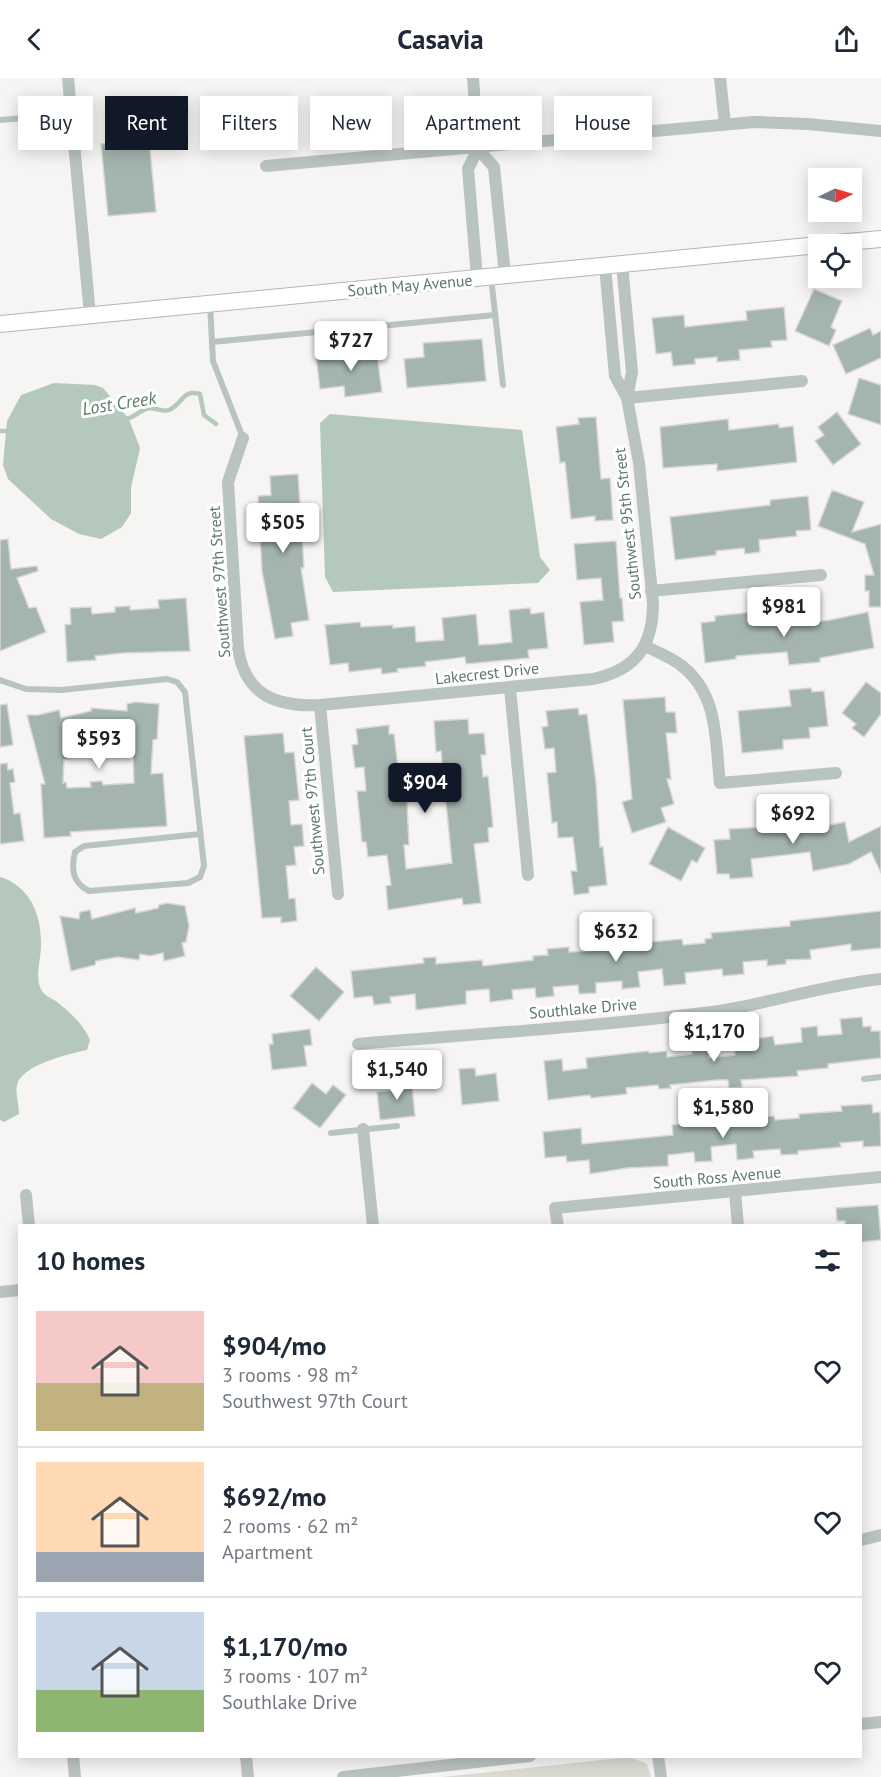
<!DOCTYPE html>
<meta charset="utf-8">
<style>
body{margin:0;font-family:"PT Sans",sans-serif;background:#f6f6f7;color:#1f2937;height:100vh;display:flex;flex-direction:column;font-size:22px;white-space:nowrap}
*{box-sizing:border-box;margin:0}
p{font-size:20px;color:#747a83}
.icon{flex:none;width:33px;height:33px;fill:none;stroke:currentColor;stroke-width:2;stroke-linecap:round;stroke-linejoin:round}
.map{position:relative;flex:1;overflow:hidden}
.sheet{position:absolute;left:18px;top:1146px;width:844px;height:534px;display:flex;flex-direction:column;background:#fff;border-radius:0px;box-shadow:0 3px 15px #0003}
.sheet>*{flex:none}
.guide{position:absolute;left:18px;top:18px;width:846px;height:54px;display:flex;gap:12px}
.needle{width:39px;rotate:85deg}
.fabs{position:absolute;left:808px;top:90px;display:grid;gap:12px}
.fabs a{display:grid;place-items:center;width:54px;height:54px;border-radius:0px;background:#fff;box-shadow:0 3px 15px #0003;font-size:30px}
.price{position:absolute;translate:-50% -51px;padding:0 14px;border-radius:6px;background:#fff;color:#222;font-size:20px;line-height:39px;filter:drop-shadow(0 2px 3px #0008)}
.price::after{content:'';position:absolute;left:50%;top:36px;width:18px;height:14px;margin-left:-9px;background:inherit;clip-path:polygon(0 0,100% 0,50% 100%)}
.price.current{background:#111827;color:#fff}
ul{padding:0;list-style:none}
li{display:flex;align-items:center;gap:18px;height:150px;padding:0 18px}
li+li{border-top:2px solid #e0e1e3}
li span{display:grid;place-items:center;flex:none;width:168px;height:120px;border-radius:0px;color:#555}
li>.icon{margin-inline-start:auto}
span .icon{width:72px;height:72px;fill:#fffc;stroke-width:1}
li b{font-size:26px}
h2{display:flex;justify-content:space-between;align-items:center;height:72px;padding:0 18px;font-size:26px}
.chip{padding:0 21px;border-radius:0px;background:#fff;box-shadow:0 3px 15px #0003;font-size:21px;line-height:54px}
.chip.current{background:#111827;color:#fff}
header{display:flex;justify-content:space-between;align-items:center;height:78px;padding:0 18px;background:#fff;font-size:27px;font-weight:700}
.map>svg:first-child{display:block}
.green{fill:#dcdbd3}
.water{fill:#b5c8bd}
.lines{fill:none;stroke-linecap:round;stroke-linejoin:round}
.stream{stroke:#b5c8bd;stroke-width:4.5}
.building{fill:#a4b4ae;stroke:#d9d7d6;stroke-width:1.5;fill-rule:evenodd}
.secondary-casing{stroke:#abb8b4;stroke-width:18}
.lane{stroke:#b9c3bf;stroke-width:6}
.street{stroke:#b9c3bf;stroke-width:12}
.secondary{stroke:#fff;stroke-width:16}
.labels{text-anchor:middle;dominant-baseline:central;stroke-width:6;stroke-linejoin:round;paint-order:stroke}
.street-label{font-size:16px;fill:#5d7a70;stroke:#fff}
.water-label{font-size:18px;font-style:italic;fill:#5c7c6a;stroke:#fff}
</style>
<header><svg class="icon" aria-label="back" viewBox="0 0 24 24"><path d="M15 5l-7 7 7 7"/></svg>Casavia<svg class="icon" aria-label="share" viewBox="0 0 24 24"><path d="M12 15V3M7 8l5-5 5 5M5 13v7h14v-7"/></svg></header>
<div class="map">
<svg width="881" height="1699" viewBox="0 0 881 1699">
<rect width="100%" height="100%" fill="#f7f5f4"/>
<polygon class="green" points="630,1679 647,1686 651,1699 442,1699"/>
<g class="water">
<polygon points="54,305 95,307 103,310 129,341 140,370 131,410 131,435 122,449 101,461 79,456 51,441 8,401 3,387 7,343 21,317"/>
<polygon points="330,336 522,352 540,479 550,492 538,505 333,514 325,499 320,345"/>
<path d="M0,799C30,808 42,837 41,868C41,882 34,901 42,913C45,918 53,921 57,924C70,934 84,947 90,962L87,972C69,976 21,987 17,1007C15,1015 19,1027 19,1036L4,1044L0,1042Z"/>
</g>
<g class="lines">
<g class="stream">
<path d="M125,341C134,340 139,333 146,331C154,328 162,335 169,332C183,326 182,311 200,316L204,337L216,346"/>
<polyline points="0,353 12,353"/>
</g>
</g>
<g class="building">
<polygon points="149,61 156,134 108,138 101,66"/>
<polygon points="814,211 842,223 831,249 836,252 829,268 795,253"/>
<polygon points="784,229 787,262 771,263 772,269 739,272 740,282 717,284 717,279 695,281 695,286 673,288 671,274 656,276 652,240 684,237 685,249 747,242 746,233"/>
<polygon points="870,250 873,257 881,253 881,280 846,296 833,267"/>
<polygon points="482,261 486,303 407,310 404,281 424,279 423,265"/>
<polygon points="368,268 369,277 377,276 382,314 345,319 344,308 320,311 316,278 328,276 328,280 351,277 350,270"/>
<polygon points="859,300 881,307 881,347 848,336"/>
<polygon points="837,334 861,366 833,387 815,363 824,357 818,349"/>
<polygon points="596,339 601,401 610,400 613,442 595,443 595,438 571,441 565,384 560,385 556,349 579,346 578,340"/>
<polygon points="728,341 729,352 779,346 779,350 793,348 797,384 717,393 717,386 663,390 660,349"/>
<polygon points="298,396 304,490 301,490 309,542 291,545 293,558 275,561 262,493 258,418 271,417 270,398"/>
<polygon points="832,412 864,424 852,454 881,446 881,529 869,529 869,513 865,513 865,497 874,497 865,466 818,448"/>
<polygon points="808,418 811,452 796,453 797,458 759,462 760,474 745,476 744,470 716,473 716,477 675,482 670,439 770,427 770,422"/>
<polygon points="8,461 11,491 37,488 38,493 17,500 29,530 36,529 46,554 0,573 0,462"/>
<polygon points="616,463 620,520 622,520 624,543 612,544 614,564 584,567 580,524 603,522 601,500 577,502 574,466"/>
<polygon points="186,520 190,573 123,575 95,578 96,582 67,584 65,547 71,546 70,530 91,529 92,536 115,534 115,529 130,528 130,532 159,530 158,522"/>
<polygon points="530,530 531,536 544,534 548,570 528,572 529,580 466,586 465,579 425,584 426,588 397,591 398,594 382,596 381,590 349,594 348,585 330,587 325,547 360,544 361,549 393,547 393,550 415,548 416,564 444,562 442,540 476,536 479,567 496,566 512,564 509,532"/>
<polygon points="762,533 762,545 801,541 801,546 830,542 868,534 874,570 820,580 820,584 789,587 787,574 736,578 736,581 705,585 701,545 715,543 715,538"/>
<polygon points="866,604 881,615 881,636 864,659 852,650 856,646 842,635"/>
<polygon points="811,610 812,614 824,613 828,648 809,650 810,660 783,662 783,671 742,675 738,633 791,628 789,612"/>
<polygon points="665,619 666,634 675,634 677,655 666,655 671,701 667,701 674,726 661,730 666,744 632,755 622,724 632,721 623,622"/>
<path d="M135,624L159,626L157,661L153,662L151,696L163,695L167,748L70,754L71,758L44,760L41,706H45L27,637H38L59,632L61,640L91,633V630L127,633V626ZM108,675L133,676L134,705L103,707L102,703L90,704L91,709L67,710L66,704L63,705L64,682L80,678L107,680Z"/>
<polygon points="7,626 13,667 0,669 0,627"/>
<polygon points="578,630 579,637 587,636 596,705 600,769 603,769 607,807 589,809 589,815 574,817 571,793 577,793 573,759 558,760 557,744 552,745 547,695 556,694 554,670 545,671 542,649 548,648 546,633"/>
<polygon points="468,641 469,656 484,655 486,677 481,677 483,699 488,698 493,749 488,750 489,764 474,766 481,825 463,827 462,820 388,832 386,808 391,807 387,777 368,779 366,764 362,764 357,713 366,713 364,689 355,690 352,667 358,666 356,651 389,647 389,656 394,656 398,690 403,690 407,724 409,767 404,767 406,791 452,785 441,673 436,674 434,643"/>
<polygon points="283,655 285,675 294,674 299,722 289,723 291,747 302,746 304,768 294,769 296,787 286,788 289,821 295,820 297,843 281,845 281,839 262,840 244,658"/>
<polygon points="7,685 8,692 13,691 15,704 10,705 14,736 20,735 24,763 0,766 0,686"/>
<polygon points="798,729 800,753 845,744 849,764 881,748 881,795 871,774 849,786 813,793 810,774 751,781 753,799 730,801 729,796 717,796 714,762 730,761 729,751 761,749 760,740 774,738 774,732"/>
<polygon points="668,749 705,770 697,785 692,782 681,803 649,786"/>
<polygon points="167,825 185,828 189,848 186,864 182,865 185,878 164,883 163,875 150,878 140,876 139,882 118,879 96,883 95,887 71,893 60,838 79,841 80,834 90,832 92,841 135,830 136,835 158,830 159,827"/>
<polygon points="881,833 881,870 851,873 851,866 810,872 811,881 786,882 786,886 767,888 767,882 743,884 744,896 723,898 722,891 685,895 686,906 664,908 662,891 638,894 640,909 622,911 622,903 596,905 596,915 579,916 578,907 553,909 554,918 536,920 535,910 512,912 513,921 490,924 489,911 466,913 466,926 416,932 415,916 390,919 391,925 374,927 372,918 354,920 351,893 424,885 423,880 436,879 436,886 482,882 483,888 533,882 533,878 548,877 547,871 569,869 569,874 618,871 618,867 682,861 683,867 705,865 705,861 712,860 711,855 790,848 790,843"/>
<polygon points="316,889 344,914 319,943 290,918"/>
<polygon points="862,939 863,949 871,948 871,953 880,953 881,980 828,986 828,990 797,993 798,998 741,1002 742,1009 729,1010 728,1002 717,1002 670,1007 671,1010 659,1011 658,1007 626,1010 627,1016 591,1020 590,1017 548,1022 544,983 562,981 563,993 587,990 586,980 649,973 649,975 667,973 667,979 692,976 691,969 708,967 709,980 735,977 734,964 773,958 775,967 802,964 801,950 817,948 818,958 842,956 840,941"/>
<polygon points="310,951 312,967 304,968 307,988 272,992 269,966 273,966 272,956"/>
<polygon points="475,990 476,998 496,995 499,1023 462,1027 459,991"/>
<polygon points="411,999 415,1038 380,1042 377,1014 395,1012 394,1001"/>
<polygon points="312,1005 326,1016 333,1007 346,1017 320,1050 293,1030"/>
<polygon points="872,1026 873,1035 880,1034 881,1068 863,1069 863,1063 840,1065 841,1069 798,1073 798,1076 781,1077 780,1071 753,1073 754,1080 737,1082 736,1066 711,1069 712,1083 695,1084 694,1074 668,1077 668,1088 627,1090 590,1096 589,1082 567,1084 566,1078 545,1080 543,1054 581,1050 582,1066 673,1057 672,1047 715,1043 714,1040 750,1036 750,1040 774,1038 775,1042 799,1040 799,1036 842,1033 841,1028"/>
<polygon points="878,1127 881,1162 861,1164 861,1148 845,1148 845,1143 837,1143 836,1130"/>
</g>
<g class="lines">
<g class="secondary-casing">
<g id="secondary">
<polyline points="826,166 881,161"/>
<polyline points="0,246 819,167"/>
</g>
</g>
<g class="lane">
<polyline points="0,42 71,36"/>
<polyline points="491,199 503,307"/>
<polyline points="210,226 213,283 243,360"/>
<polyline points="212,264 495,237"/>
<path d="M0,602L26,611L61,612L167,601L177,604L185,614L204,788L200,799L188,805L89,813C72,804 71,791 75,774L84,768L200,756"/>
<polyline points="864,1001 881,999"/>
<polyline points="331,1055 397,1048"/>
</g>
<g class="street">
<polyline points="68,0 90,237"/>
<polyline points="473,0 478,71 468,91 477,200"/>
<polyline points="720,0 725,46"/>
<polyline points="478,71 494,89 505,197"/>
<polyline points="266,88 754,44 808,46 881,53"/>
<polyline points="622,186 632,294 627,320"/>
<polyline points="627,320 802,303"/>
<path d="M243,360L228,404L238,570C245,618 277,629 320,627L593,601C636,592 653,568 653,525L639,385L627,320L615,298L605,188"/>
<polyline points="651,513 821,497"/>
<path d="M645,568C657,574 672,580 682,588C719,617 715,663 720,705L836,695"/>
<polyline points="510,610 528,797"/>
<polyline points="320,627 338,816"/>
<path d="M358,966C475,956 594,949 711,934C769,926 823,907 881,901"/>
<polyline points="363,1051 373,1148"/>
<polyline points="735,1114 738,1148"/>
<polyline points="26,1117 29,1148"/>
<polyline points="558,1148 555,1130 881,1099"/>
<polyline points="0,1214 20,1212"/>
<polyline points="861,1462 881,1457"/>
<polyline points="861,1646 881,1644"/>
<polyline points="73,1678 75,1699"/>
<polyline points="246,1678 248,1699"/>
<polyline points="658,1678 661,1699"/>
<polyline points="343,1699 530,1678"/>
</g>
<use href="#secondary" class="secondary"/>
</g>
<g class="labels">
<g class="street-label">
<text transform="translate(410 207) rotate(-5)">South May Avenue</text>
<text transform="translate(627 446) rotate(-96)">Southwest 95th Street</text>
<text transform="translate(219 504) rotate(-94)">Southwest 97th Street</text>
<text transform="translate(487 595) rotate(-6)">Lakecrest Drive</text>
<text transform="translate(312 723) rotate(-95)">Southwest 97th Court</text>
<text transform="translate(583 930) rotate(-5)">Southlake Drive</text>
<text transform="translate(717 1099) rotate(-5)">South Ross Avenue</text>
</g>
<g class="water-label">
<text transform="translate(119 325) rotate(-9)">Lost Creek</text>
</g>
</g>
</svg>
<div class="fabs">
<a><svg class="needle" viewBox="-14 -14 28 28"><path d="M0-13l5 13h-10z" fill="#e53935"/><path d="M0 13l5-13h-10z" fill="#747a83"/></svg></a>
<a><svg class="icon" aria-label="locate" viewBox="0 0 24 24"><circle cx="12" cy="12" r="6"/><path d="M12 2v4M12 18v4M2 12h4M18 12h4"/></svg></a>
</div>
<b class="price" style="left:351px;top:294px">$727</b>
<b class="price" style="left:283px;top:476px">$505</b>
<b class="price" style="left:784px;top:560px">$981</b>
<b class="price" style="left:99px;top:692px">$593</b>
<b class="price current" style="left:425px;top:736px">$904</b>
<b class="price" style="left:793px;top:767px">$692</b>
<b class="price" style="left:616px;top:885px">$632</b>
<b class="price" style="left:714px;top:985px">$1,170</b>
<b class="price" style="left:397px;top:1023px">$1,540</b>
<b class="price" style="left:723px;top:1061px">$1,580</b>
<div class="guide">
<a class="chip">Buy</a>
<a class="chip current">Rent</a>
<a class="chip">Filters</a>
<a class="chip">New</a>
<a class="chip">Apartment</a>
<a class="chip">House</a>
</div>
<section class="sheet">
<h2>10 homes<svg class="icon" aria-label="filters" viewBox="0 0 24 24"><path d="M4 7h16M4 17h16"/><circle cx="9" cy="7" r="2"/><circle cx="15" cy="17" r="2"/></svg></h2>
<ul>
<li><span style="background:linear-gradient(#f6c9c9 60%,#c2b280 0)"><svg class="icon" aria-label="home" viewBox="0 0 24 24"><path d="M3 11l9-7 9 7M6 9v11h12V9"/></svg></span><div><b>$904/mo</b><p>3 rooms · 98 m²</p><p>Southwest 97th Court</p></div><svg class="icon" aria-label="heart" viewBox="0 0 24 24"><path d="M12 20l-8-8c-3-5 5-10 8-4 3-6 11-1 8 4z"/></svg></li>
<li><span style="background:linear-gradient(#ffd9b3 75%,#9aa5b1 0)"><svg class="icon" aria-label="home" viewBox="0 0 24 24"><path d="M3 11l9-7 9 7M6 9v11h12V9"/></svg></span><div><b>$692/mo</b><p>2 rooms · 62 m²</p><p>Apartment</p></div><svg class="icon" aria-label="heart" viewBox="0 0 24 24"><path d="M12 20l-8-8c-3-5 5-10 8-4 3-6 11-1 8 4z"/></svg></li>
<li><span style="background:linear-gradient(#c9d6e8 65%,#8fb573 0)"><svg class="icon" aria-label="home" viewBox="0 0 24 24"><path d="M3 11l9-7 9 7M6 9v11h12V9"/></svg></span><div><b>$1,170/mo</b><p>3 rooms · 107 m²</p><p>Southlake Drive</p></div><svg class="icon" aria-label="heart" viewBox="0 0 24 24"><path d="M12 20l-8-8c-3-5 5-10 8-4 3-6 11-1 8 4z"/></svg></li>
</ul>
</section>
</div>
